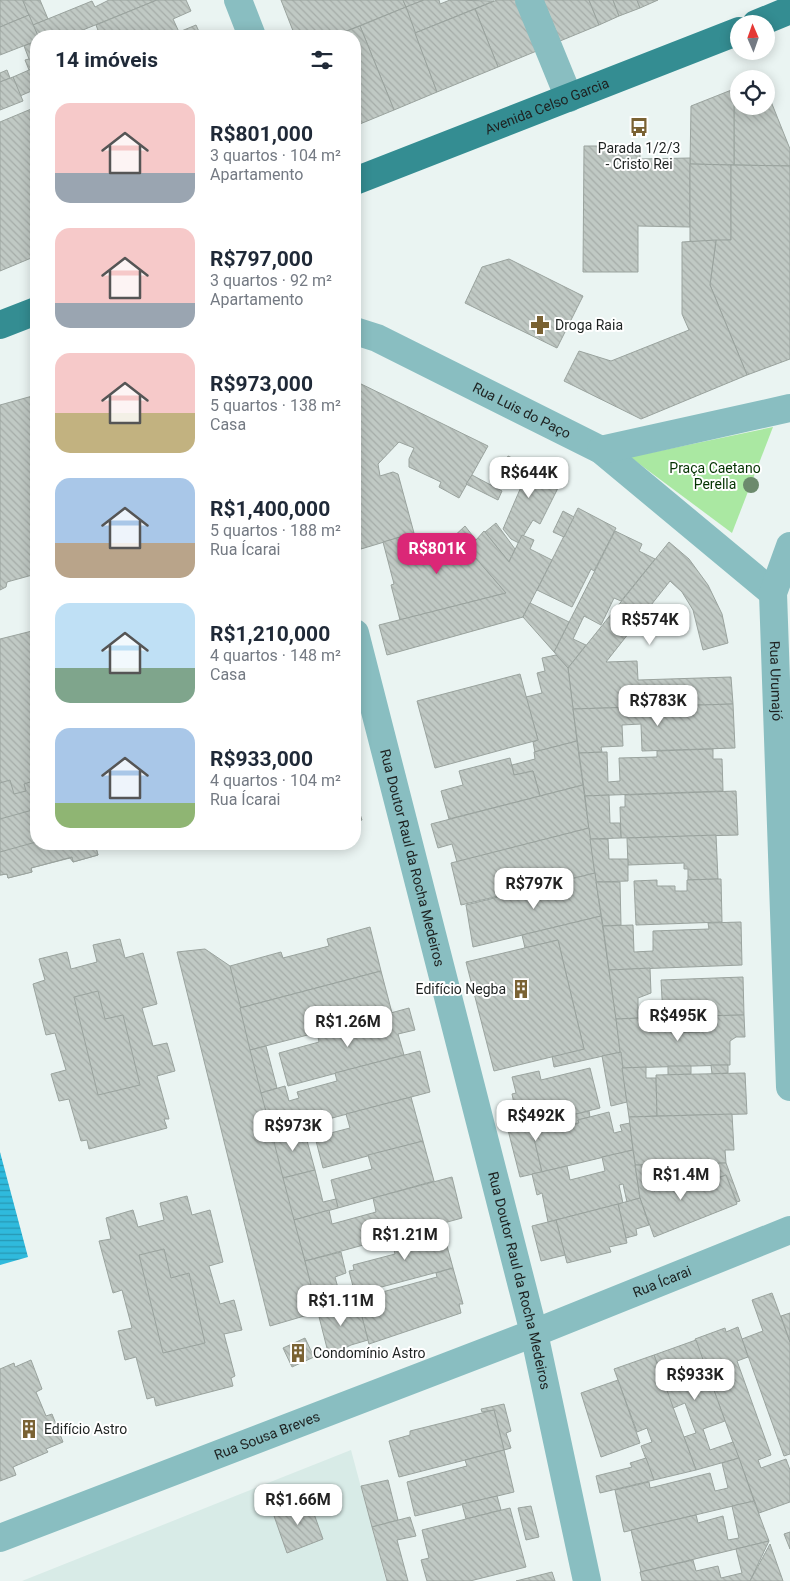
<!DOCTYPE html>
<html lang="pt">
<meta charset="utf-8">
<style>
body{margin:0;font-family:Roboto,sans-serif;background:#f2f2f3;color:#1f2937;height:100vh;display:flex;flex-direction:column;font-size:19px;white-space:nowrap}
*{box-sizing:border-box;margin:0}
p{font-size:16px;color:#747a83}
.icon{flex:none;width:28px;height:28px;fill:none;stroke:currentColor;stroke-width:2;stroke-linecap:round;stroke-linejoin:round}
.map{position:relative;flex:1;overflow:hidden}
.side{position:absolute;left:30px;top:30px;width:331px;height:820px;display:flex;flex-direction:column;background:#fff;border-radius:20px;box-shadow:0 2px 12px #0003}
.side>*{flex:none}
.needle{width:32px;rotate:358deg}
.buttons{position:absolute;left:730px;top:15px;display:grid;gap:10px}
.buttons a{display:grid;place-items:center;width:45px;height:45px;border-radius:50%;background:#fff;box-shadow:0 2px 12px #0003;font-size:25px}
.price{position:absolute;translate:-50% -42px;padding:0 11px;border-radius:10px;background:#fff;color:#222;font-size:16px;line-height:32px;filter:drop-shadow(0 1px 2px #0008)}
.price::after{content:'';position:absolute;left:50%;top:30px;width:15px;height:11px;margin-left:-8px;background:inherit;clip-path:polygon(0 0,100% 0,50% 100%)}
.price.on{background:#db2777;color:#fff}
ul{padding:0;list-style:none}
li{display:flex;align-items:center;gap:15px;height:125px;padding:0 25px}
li span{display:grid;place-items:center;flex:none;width:140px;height:100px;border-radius:15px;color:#555}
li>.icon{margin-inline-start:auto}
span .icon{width:60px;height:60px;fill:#fffc;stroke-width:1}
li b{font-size:21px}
h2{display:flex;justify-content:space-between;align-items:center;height:60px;padding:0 25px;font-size:21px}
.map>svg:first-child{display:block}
.built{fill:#d8ebe7}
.park{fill:#aae8a2}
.water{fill:url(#water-rules)}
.building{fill:url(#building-back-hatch);stroke:#9aa39e}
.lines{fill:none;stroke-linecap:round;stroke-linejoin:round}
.minor{stroke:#89bec1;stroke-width:28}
.major{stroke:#348d92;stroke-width:28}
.tree{fill:#6c8a6d}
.labels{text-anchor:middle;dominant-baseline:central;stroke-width:4;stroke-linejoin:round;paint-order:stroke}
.street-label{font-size:14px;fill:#1e2221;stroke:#fff}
.poi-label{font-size:14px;fill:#1e2221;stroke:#fff;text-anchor:start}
.park-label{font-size:14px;fill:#043301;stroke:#fff}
</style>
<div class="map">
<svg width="790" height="1581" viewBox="0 0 790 1581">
<defs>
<pattern id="water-rules" width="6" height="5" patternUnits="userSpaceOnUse" patternTransform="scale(1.25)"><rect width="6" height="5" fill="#2fbadd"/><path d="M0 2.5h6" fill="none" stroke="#2797b3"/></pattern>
<pattern id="building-back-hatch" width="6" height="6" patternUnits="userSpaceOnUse" patternTransform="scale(1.25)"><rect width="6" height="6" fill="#c0c9c4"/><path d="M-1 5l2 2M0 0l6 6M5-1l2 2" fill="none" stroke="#a5aca8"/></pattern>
</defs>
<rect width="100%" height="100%" fill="#eaf4f2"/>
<polygon class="built" points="351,1450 386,1581 22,1581"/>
<polygon class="park" points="773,427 732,533 630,457"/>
<polygon class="water" points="0,1152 28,1257 0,1265"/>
<g class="building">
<polygon points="0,0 23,0 29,15 0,27"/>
<polygon points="27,0 40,0 48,19 33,25 23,1"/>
<polygon points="109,0 157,0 68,36 38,36 33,25 92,1 95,7"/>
<polygon points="157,0 186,0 191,11 173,19 179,32 169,36 102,36 99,33 96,25"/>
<polygon points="281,0 403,0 406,7 334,36 295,36"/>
<polygon points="403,0 424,0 406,7"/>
<polygon points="424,0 439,0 440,4 450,0 494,1 415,33 406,7"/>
<polygon points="497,0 519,0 539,50 498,67 475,9"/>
<polygon points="543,0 589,0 599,25 560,41"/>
<polygon points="589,0 613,0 619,16 599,25"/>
<polygon points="613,0 637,0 640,8 619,16"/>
<polygon points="637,0 658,0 640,8"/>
<polygon points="406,7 437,92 394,110 360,26"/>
<polygon points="475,9 498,67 437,92 415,33"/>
<polygon points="29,15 38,36 36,41 0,55 0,27"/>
<polygon points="196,25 201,36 169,36 179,32"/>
<polygon points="360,26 394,110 355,126 355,36 334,36"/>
<polygon points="83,30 86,36 68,36"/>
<polygon points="36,41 36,67 29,70 25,60 29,59 24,46"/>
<polygon points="36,67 36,89 20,96 13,77"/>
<polygon points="7,70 10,78 0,82 0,73"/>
<polygon points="13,77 23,101 0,110 0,82"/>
<polygon points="739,87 739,106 766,106 766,89 790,149 790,166 734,165 734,89"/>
<polygon points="734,89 734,165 690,164 691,106"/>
<polygon points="36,107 36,256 0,271 0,122"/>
<polygon points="584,146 640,146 640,159 690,158 690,227 638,226 638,272 583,272"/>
<polygon points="690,164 731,165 731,240 690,242"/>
<polygon points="731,165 790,166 790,359 747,375 710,285 716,240 731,240"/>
<polygon points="716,240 710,285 747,375 641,419 564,381 579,351 611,361 689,330 682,314 682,242"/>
<polygon points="509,259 583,296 557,348 465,303 482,267"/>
<polygon points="355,381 488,446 459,498 439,487 441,482 409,467 409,459 414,448 399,442 378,464 380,476 393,472 398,474 414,533 361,549 355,526"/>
<polygon points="36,395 36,574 7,582 6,587 0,590 0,405"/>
<polygon points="508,456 561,482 540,524 533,520 519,543 511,539 503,529 521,487 527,484 529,480 503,466"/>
<polygon points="472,475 502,491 498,500 466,484"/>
<polygon points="578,508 616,528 594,571 591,569 572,607 537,590"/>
<polygon points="563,511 574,517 564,537 553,532"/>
<polygon points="496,523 515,549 509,562 485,532"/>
<polygon points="465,526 476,540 468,549 506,593 400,620 391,585 394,584 383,542 414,533 418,550 450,540"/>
<polygon points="484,531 509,562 522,535 534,540 530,549 552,560 523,617 387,655 379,625 506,593 468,549"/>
<polygon points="615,531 642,544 639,551 655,559 621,601 614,598 601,625 584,616 573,639 586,645 568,668 554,652"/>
<polygon points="669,542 689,559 708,585 722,614 728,643 703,650 693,610 682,592 670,581 606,662 637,661 638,680 731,677 733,704 573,709 568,668"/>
<polygon points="530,603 569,622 554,652 523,617"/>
<polygon points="36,630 36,844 95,844 98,855 73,862 70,858 31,868 32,872 8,878 7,874 0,875 0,639"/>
<polygon points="556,655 568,668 577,741 535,752 533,742 538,740 526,697 542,693 537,673 545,671 542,658"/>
<polygon points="520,674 538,740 435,768 417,701"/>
<polygon points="733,704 735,748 642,751 641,724 622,725 623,746 601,747 602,752 579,753 573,709"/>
<polygon points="577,741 583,785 540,796 533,771 514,775 512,765 535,759 534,752"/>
<polygon points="713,749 713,759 722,759 723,791 585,796 579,753 607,752 608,782 620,781 619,758 657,757 657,751"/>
<polygon points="510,758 514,775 533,771 540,796 449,819 441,791 463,785 459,771"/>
<polygon points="10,780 14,794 26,791 24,784 36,780 36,844 95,844 98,855 73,862 72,857 31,868 32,872 8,878 7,874 0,875 0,783"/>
<polygon points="583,785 589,828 457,862 452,844 438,848 431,824"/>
<polygon points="736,791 738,835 621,838 620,807 625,807 625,795"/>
<polygon points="609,795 610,823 620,823 621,838 590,839 585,796"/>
<polygon points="355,799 362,820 355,822"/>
<polygon points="36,809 36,842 0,852 0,819"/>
<polygon points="589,828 595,873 461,905 451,863"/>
<polygon points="716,835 718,879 688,880 688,869 684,869 684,863 628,865 627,838"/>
<polygon points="590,839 608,839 609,859 628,859 628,881 596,882"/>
<polygon points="595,873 601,916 473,947 466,905"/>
<polygon points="718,879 721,879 722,922 636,925 634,881 657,880 657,886 675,886 675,891 687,891 687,880"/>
<polygon points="596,882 620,882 621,925 603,926"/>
<polygon points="601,916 621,1052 554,1067 552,1056 584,1049 558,940 525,948 522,935"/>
<polygon points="741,922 742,965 609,970 603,926 633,925 634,952 653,951 653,931 709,929 708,923"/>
<polygon points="370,927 381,971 240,1008 230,966 281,952 283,958 329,946 327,939"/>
<polygon points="120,939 125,958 143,953 157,1004 142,1008 153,1046 167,1043 175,1071 157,1076 169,1119 164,1119 167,1128 89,1149 87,1140 81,1141 69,1099 59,1101 51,1074 66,1070 55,1033 46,1035 33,984 45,980 39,959 67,952 71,969 97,962 93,945"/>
<polygon points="558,940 584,1049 494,1071 466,962"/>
<polygon points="205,949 230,966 318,1312 270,1326 177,952"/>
<polygon points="650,968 651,993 638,998 638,1018 616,1019 609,970"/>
<polygon points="381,971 392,1013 250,1050 240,1008"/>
<polygon points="743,977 744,1015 663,1017 661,980"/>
<polygon points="98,991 105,1019 123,1015 140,1085 98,1095 74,997"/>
<polygon points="409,1008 415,1030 398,1034 404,1055 288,1086 279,1053 319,1042 317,1033"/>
<polygon points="744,1015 745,1037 736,1037 730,1041 730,1065 622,1068 616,1019 670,1017 671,1033 700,1032 699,1016"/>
<polygon points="266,1046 277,1088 261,1093 250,1050"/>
<polygon points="420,1051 430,1092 272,1134 261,1093 285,1086 289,1101 299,1098 297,1092 337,1081 335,1073"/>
<polygon points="621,1052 627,1102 611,1106 602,1056"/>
<polygon points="711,1065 728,1065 728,1073 712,1074"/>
<polygon points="668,1066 691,1066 691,1074 668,1075"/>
<polygon points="646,1067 646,1078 656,1078 657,1116 629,1117 622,1068"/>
<polygon points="590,1068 600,1108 519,1128 512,1094 516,1093 512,1077 539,1071 541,1080"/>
<polygon points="745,1073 747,1114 657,1116 656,1075"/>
<polygon points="411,1097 423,1141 323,1168 315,1137 350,1128 346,1114"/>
<polygon points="589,1111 590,1117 578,1120 579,1123 533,1134 542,1172 520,1177 508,1130"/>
<polygon points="609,1112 614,1133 622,1131 620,1125 630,1123 633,1150 542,1172 533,1134 579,1123 578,1120"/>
<polygon points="732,1114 734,1150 725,1150 726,1163 635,1165 629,1117"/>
<polygon points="303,1126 315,1170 283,1178 272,1134"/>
<polygon points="423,1141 434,1181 338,1208 331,1180 372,1169 368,1155"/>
<polygon points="633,1150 640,1198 627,1202 623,1184 619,1185 623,1203 548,1222 542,1193 537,1195 532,1174 567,1166 570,1180 605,1171 602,1157"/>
<polygon points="726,1163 740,1201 737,1202 726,1175 696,1186 694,1177 682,1181 678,1164"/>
<polygon points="663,1164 665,1187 654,1191 651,1165"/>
<polygon points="635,1165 651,1165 654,1191 694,1177 696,1186 726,1175 737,1204 654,1237 640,1198"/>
<polygon points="315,1170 323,1202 336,1199 338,1208 294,1220 283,1178"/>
<polygon points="452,1177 462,1218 305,1261 294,1220 329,1210 332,1224 376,1212 373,1198"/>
<polygon points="187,1196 192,1215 210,1210 223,1262 209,1266 220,1304 234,1300 242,1330 224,1334 235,1376 231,1378 233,1386 156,1406 154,1397 147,1399 136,1357 125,1360 118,1331 132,1328 122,1290 113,1293 99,1241 111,1239 106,1218 133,1210 138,1227 164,1220 160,1203"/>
<polygon points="640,1198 649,1225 636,1229 637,1235 626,1238 618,1204"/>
<polygon points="618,1204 627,1243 609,1247 611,1252 567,1263 556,1220"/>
<polygon points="556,1220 565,1255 541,1261 532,1226"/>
<polygon points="441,1224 453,1268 355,1294 349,1271 354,1270 353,1265 395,1254 391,1238"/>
<polygon points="164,1249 171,1278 189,1273 205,1343 163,1353 139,1255"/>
<polygon points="341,1252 346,1273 335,1277 338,1288 333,1289 336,1300 316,1305 305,1261"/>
<polygon points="453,1268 463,1304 459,1304 461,1313 369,1344 357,1299 437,1277 436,1273"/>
<polygon points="772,1293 790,1342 790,1454 784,1456 742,1339 763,1331 752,1300"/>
<polygon points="338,1299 342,1314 360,1309 368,1340 351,1345 329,1356 316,1305"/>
<polygon points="790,1313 790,1342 781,1316"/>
<polygon points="738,1327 748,1357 737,1361 771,1455 758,1460 761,1468 786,1459 790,1470 790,1502 759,1513 695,1339 725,1328 726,1332"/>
<polygon points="305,1338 314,1357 292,1367 283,1348"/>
<polygon points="696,1340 725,1421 703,1429 710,1450 733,1442 739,1458 696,1470 684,1437 696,1433 685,1403 673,1408 654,1355"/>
<polygon points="654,1355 696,1470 654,1480 641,1446 652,1442 647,1428 637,1432 614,1369"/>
<polygon points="31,1360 42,1389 36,1392 46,1416 52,1414 63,1442 46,1449 48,1452 13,1467 16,1475 0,1481 0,1369 14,1363 15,1367"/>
<polygon points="618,1380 640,1443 601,1457 581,1393"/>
<polygon points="504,1404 511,1431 506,1433 511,1448 504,1450 494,1410 482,1412 481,1409"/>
<polygon points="494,1410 504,1450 399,1477 389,1441 410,1435 410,1431"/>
<polygon points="504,1450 514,1492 415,1516 407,1482 467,1466 465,1460"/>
<polygon points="646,1458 654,1480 600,1493 596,1476 632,1467 630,1463"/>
<polygon points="739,1458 754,1501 624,1532 615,1490 649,1482 650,1488 710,1473 715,1491 728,1488 722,1463"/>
<polygon points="388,1480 398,1520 372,1527 361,1486"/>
<polygon points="497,1496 501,1510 466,1519 462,1504"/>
<polygon points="309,1500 323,1539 287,1553 273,1513"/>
<polygon points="754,1501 769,1541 641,1572 631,1530 696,1515 698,1523 723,1516 728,1540 739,1538 732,1506"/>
<polygon points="531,1506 539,1537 526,1540 518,1508"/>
<polygon points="510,1508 526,1567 470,1581 427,1581 421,1560 429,1558 422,1530"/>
<polygon points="410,1517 416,1536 397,1540 408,1581 387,1581 372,1527"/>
<polygon points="790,1532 790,1549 784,1534"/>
<polygon points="769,1541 750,1581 642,1581 640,1572 693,1560 696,1571 718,1566 721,1578 742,1573 736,1549"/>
<polygon points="770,1544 783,1581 750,1581"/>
<polygon points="552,1572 555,1581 516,1581"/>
</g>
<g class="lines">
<g class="minor">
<polyline points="238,0 252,36"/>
<polyline points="529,0 569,98"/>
<path id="s1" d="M355,331L377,338L601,450L773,593"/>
<polyline points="601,450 790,408"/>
<path id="s2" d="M790,546L773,593L790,1087"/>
<path id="s3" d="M355,633L534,1333L587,1581"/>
<path id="s4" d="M0,1538L534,1333L790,1230"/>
</g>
<g class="major">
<polyline points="756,24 790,10"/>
<path id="s5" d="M355,181L739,31"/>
<polyline points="0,325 36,311"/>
</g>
</g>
<circle class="tree" cx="751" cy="485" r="8"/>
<defs>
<g id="bus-bare" transform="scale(1.5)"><path d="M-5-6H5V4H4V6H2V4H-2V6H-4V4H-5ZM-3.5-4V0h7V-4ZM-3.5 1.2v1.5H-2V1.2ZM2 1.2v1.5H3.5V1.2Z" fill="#7a6233" stroke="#fff" stroke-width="2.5" paint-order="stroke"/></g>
<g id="pharmacy-bare" transform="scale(1.5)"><path d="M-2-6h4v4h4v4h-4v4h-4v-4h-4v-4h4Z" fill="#7a6233" stroke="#fff" stroke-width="2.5" paint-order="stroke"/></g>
<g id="building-bare" transform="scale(1.5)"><path d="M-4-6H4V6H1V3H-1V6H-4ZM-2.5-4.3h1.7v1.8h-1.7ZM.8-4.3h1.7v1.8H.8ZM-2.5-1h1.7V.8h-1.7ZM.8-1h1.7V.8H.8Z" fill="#7a6233" stroke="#fff" stroke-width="2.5" paint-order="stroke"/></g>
</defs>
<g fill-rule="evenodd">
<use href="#bus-bare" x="639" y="127"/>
<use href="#pharmacy-bare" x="540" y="325"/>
<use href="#building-bare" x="521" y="989"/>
<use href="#building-bare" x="298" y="1353"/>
<use href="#building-bare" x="29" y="1429"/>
</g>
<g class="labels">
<g class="street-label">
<text stroke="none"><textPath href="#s5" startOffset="206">Avenida Celso Garcia</textPath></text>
<text stroke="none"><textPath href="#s1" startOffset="185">Rua Luis do Paço</textPath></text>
<text stroke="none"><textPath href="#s2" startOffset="138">Rua Urumajó</textPath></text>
<text stroke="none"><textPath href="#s3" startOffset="232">Rua Doutor Raul da Rocha Medeiros</textPath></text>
<text stroke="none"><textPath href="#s3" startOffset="668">Rua Doutor Raul da Rocha Medeiros</textPath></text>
<text stroke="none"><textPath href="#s4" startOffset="710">Rua Ícarai</textPath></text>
<text stroke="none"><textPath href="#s4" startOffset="286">Rua Sousa Breves</textPath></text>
</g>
<g class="poi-label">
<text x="639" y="148" text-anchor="middle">Parada 1/2/3<tspan x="639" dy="16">- Cristo Rei</tspan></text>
<text x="555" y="325">Droga Raia</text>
<text x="506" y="989" text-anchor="end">Edifício Negba</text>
<text x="313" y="1353">Condomínio Astro</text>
<text x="44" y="1429">Edifício Astro</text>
</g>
<g class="park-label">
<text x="715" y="468">Praça Caetano<tspan x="715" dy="16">Perella</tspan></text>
</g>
</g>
</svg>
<div class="buttons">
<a><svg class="needle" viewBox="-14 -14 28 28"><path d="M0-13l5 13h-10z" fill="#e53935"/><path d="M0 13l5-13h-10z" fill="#747a83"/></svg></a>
<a><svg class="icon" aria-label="locate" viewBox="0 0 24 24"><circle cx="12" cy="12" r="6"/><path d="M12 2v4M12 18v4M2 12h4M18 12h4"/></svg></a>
</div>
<b class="price" style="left:529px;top:499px">R$644K</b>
<b class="price on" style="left:437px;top:575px">R$801K</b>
<b class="price" style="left:650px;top:646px">R$574K</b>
<b class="price" style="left:658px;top:727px">R$783K</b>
<b class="price" style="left:534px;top:910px">R$797K</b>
<b class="price" style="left:678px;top:1042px">R$495K</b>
<b class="price" style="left:348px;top:1048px">R$1.26M</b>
<b class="price" style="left:536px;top:1142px">R$492K</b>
<b class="price" style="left:293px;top:1152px">R$973K</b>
<b class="price" style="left:681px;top:1201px">R$1.4M</b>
<b class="price" style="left:405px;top:1261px">R$1.21M</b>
<b class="price" style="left:341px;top:1327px">R$1.11M</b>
<b class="price" style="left:695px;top:1401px">R$933K</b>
<b class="price" style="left:298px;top:1526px">R$1.66M</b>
<section class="side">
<h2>14 imóveis<svg class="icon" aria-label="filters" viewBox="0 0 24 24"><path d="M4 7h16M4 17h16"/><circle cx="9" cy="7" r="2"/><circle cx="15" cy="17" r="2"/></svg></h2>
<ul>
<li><span style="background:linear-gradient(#f6c9c9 70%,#9aa5b1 0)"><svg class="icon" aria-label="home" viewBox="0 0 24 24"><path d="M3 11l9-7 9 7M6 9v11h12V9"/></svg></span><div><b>R$801,000</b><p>3 quartos · 104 m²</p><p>Apartamento</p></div></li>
<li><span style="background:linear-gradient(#f6c9c9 75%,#9aa5b1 0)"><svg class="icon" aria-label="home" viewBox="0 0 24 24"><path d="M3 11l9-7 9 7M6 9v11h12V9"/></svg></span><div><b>R$797,000</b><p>3 quartos · 92 m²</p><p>Apartamento</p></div></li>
<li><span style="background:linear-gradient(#f6c9c9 60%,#c2b280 0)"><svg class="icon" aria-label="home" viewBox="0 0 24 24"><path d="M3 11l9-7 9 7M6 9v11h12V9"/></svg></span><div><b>R$973,000</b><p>5 quartos · 138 m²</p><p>Casa</p></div></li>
<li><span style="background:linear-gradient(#a9c7e8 65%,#b9a48a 0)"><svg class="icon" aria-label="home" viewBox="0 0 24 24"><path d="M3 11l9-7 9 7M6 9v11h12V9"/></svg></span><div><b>R$1,400,000</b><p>5 quartos · 188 m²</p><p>Rua Ícarai</p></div></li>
<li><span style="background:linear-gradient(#bfe0f5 65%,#7fa58c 0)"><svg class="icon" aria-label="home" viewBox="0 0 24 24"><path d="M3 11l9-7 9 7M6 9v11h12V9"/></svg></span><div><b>R$1,210,000</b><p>4 quartos · 148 m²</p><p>Casa</p></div></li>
<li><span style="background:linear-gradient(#a9c7e8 75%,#8fb573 0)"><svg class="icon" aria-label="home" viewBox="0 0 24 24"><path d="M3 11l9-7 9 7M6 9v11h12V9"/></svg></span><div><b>R$933,000</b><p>4 quartos · 104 m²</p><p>Rua Ícarai</p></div></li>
</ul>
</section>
</div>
